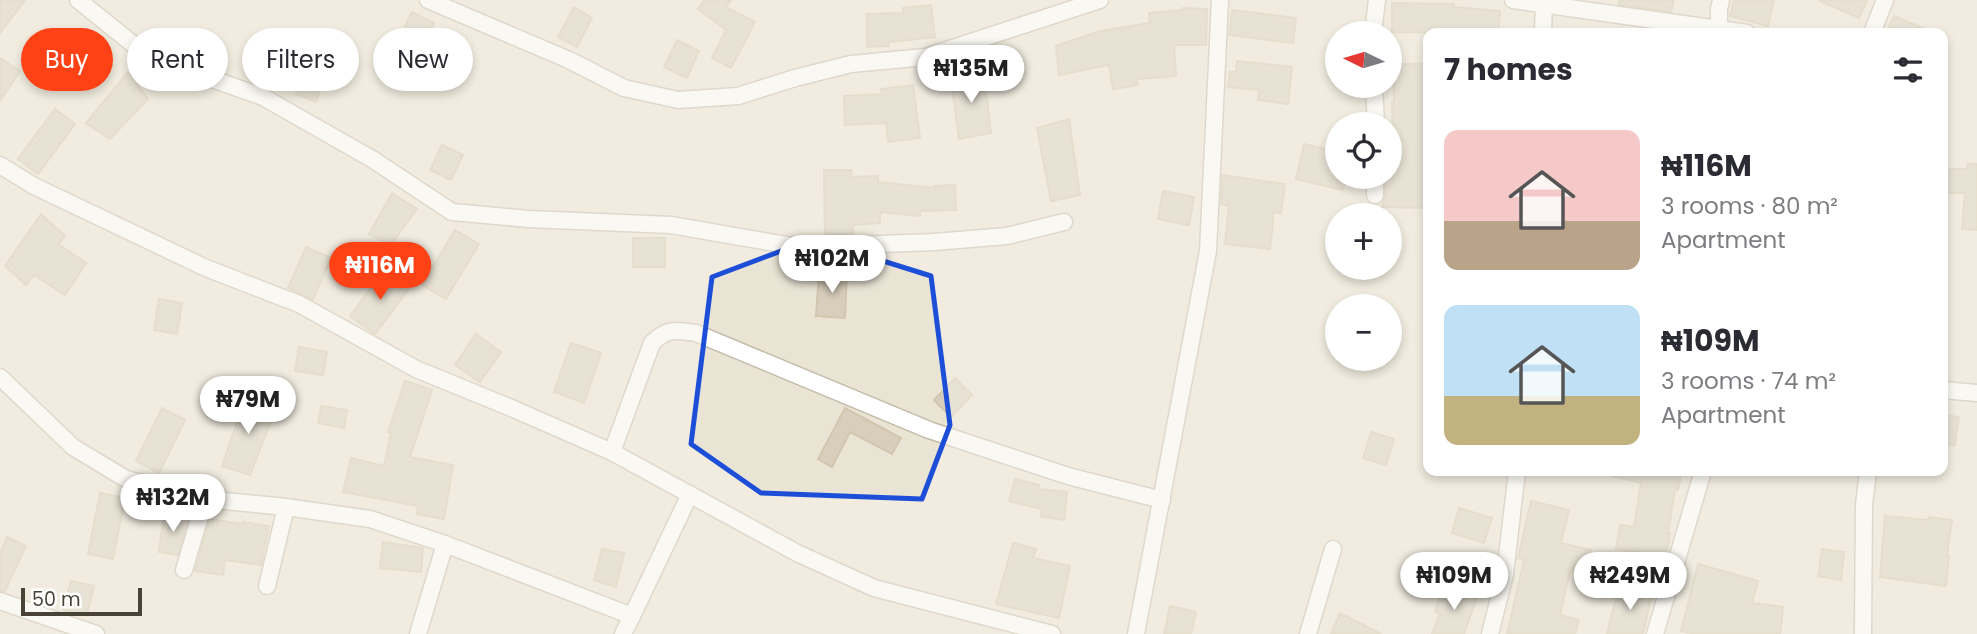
<!DOCTYPE html>
<meta charset="utf-8">
<style>
body{margin:0;font-family:Poppins,sans-serif;background:#f7f7f7;color:#2b2b33;height:100vh;display:flex;flex-direction:column;font-size:26px;white-space:nowrap}
*{box-sizing:border-box;margin:0}
p{font-size:23px;color:#7c7c81}
.icon{flex:none;width:38px;height:38px;fill:none;stroke:currentColor;stroke-width:2;stroke-linecap:round;stroke-linejoin:round}
.map{position:relative;flex:1;overflow:hidden}
.panel{position:absolute;left:1423px;top:28px;width:525px;height:448px;display:flex;flex-direction:column;background:#fff;border-radius:14px;box-shadow:0 4px 10px #0003}
.panel>*{flex:none}
.guide{position:absolute;left:21px;top:28px;width:665px;height:63px;display:flex;gap:14px}
.needle{width:46px;rotate:275deg}
.buttons{position:absolute;left:1325px;top:21px;display:grid;gap:14px}
.buttons a{display:grid;place-items:center;width:77px;height:77px;border-radius:50%;background:#fff;box-shadow:0 4px 10px #0003;font-size:35px}
.scale{position:absolute;left:21px;bottom:18px;width:121px;box-sizing:border-box;padding-left:7px;border:4px solid #494236;border-top:0;font-size:19px;line-height:24px;white-space:nowrap;color:#494236;-webkit-text-stroke:5px #fff;paint-order:stroke}
.price{position:absolute;translate:-50% -60px;padding:0 16px;border-radius:24px;background:#fff;color:#222;font-size:23px;line-height:46px;filter:drop-shadow(0 2px 4px #0008)}
.price::after{content:'';position:absolute;left:50%;top:42px;width:21px;height:16px;margin-left:-10px;background:inherit;clip-path:polygon(0 0,100% 0,50% 100%)}
.price.selected{background:#ff4215;color:#fff}
ul{padding:0;list-style:none}
li{display:flex;align-items:center;gap:21px;height:175px;padding:0 21px}
li span{display:grid;place-items:center;flex:none;width:196px;height:140px;border-radius:14px;color:#555}
li>.icon{margin-inline-start:auto}
span .icon{width:84px;height:84px;fill:#fffc;stroke-width:1}
li b{font-size:30px}
h2{display:flex;justify-content:space-between;align-items:center;height:84px;padding:0 21px;font-size:30px}
.tag{padding:0 24px;border-radius:32px;background:#fff;box-shadow:0 4px 10px #0003;font-size:24px;line-height:63px}
.tag.selected{background:#ff4215;color:#fff}
.map>svg:first-child{display:block}
.residential{fill:#eae4d5;fill-rule:evenodd}
.building{fill:#d8cebc;stroke:#d3c6ae;stroke-width:2}
.lines{fill:none;stroke-linecap:round;stroke-linejoin:round}
.minor-casing{stroke:#c2baa9;stroke-width:19}
.minor{stroke:#fff;stroke-width:16}
.marked{fill:none;stroke:#1d4ed8;stroke-width:5;stroke-linejoin:round}
</style>
<div class="map">
<svg width="1977" height="634" viewBox="0 0 1977 634">
<rect width="100%" height="100%" fill="#f5f2e8"/>
<path class="residential" d="M0,0H1977V634H0ZM1337,33H1390V86H1337ZM1428,33H1942V471H1428ZM1337,124H1390V177H1337ZM1337,215H1390V268H1337ZM1337,306H1390V359H1337Z"/>
<g class="building">
<polygon points="0,0 25,0 0,33"/>
<polygon points="704,0 731,0 726,7 755,22 731,68 712,58 726,30 698,9"/>
<polygon points="1619,0 1674,0 1671,12 1621,5 1619,4"/>
<polygon points="1734,0 1774,0 1768,26 1730,16"/>
<polygon points="1818,0 1867,0 1859,18"/>
<polygon points="1392,3 1454,4 1454,7 1500,11 1498,33 1392,32"/>
<polygon points="931,5 935,37 889,42 889,46 867,47 867,14 903,13 903,8"/>
<polygon points="574,7 592,18 577,47 558,37"/>
<polygon points="1183,8 1207,9 1206,45 1174,45 1176,76 1137,79 1138,85 1113,89 1109,65 1059,75 1056,46 1100,31 1150,23 1149,13 1183,10"/>
<polygon points="1232,10 1296,18 1293,43 1229,35"/>
<polygon points="412,12 434,23 421,50 399,38"/>
<polygon points="1894,16 1934,33 1886,33"/>
<polygon points="677,40 699,51 687,78 664,67"/>
<polygon points="0,58 20,71 0,101"/>
<polygon points="1237,61 1292,67 1288,104 1258,100 1259,90 1228,87 1230,72 1236,72"/>
<polygon points="1428,63 1428,208 1382,207 1385,195 1385,177 1393,177 1391,140 1393,140 1392,102 1394,102 1393,65"/>
<polygon points="128,72 148,99 110,139 86,123"/>
<polygon points="304,74 323,82 316,102 296,94"/>
<polygon points="950,74 984,74 991,133 959,139"/>
<polygon points="913,85 920,138 888,142 886,123 845,125 844,96 882,94 881,89"/>
<polygon points="55,109 75,124 38,174 18,159"/>
<polygon points="1069,119 1080,195 1051,201 1037,128"/>
<polygon points="1304,144 1337,152 1337,177 1346,177 1343,190 1296,179"/>
<polygon points="442,145 463,155 451,180 430,170"/>
<polygon points="1968,164 1977,164 1977,230 1962,229 1965,193 1942,193 1942,169 1967,169"/>
<polygon points="824,170 851,170 851,177 878,176 878,182 934,188 934,186 955,185 956,210 920,211 920,216 880,212 880,223 853,225 853,234 825,234"/>
<polygon points="1222,175 1285,184 1281,213 1274,212 1270,249 1225,244 1229,206 1221,204"/>
<polygon points="1163,191 1194,197 1189,225 1158,219"/>
<polygon points="392,193 417,209 392,243 387,243 369,234"/>
<polygon points="41,214 65,236 58,244 86,263 65,295 34,275 26,285 5,266"/>
<polygon points="455,230 479,244 446,299 422,285"/>
<rect x="633" y="238" width="32" height="29"/>
<polygon points="306,247 331,258 313,300 288,288"/>
<polygon points="384,270 409,289 375,334 350,316"/>
<polygon points="819,272 847,273 845,318 816,316"/>
<polygon points="159,299 182,303 177,334 154,330"/>
<polygon points="476,334 501,352 480,382 455,365"/>
<polygon points="571,343 601,353 584,403 554,392"/>
<polygon points="299,347 327,352 323,375 295,371"/>
<polygon points="955,378 972,395 951,417 934,400"/>
<polygon points="405,381 432,390 410,457 453,465 444,519 417,514 418,506 343,492 351,458 384,466 391,433 388,432"/>
<polygon points="245,399 276,408 250,475 222,466"/>
<polygon points="321,406 347,410 344,428 318,423"/>
<polygon points="162,408 185,420 159,473 136,461"/>
<polygon points="845,408 901,438 892,454 850,432 832,467 818,459"/>
<polygon points="1942,415 1959,417 1955,445 1942,444"/>
<polygon points="1371,432 1394,439 1386,465 1363,458"/>
<polygon points="1613,471 1682,471 1678,490 1675,490 1668,533 1670,533 1666,557 1616,549 1620,525 1634,527 1641,483 1612,476"/>
<polygon points="1015,479 1039,485 1038,489 1067,492 1064,520 1041,517 1042,509 1009,501"/>
<polygon points="100,493 125,498 113,559 88,554"/>
<polygon points="1531,501 1569,510 1561,543 1591,550 1585,575 1570,571 1560,615 1579,620 1575,634 1507,634 1524,560 1518,558"/>
<polygon points="1459,508 1492,518 1484,543 1452,533"/>
<polygon points="164,514 189,517 178,555 159,552"/>
<polygon points="1885,516 1928,520 1929,517 1952,520 1947,556 1949,556 1946,586 1880,577"/>
<polygon points="210,519 243,524 243,522 269,526 261,565 225,560 223,575 195,571"/>
<polygon points="7,537 26,546 5,591 0,591 0,554"/>
<polygon points="383,542 423,548 421,572 380,568"/>
<polygon points="1013,543 1036,549 1033,558 1070,566 1059,618 996,604"/>
<polygon points="602,549 624,553 616,587 594,580"/>
<polygon points="1822,549 1844,552 1841,580 1818,576"/>
<polygon points="1698,564 1758,581 1752,603 1783,607 1780,634 1696,634 1681,631"/>
<polygon points="71,581 94,586 87,615 63,610"/>
<polygon points="1444,585 1477,597 1464,634 1432,634 1440,614 1435,612"/>
<polygon points="1619,586 1652,593 1643,634 1607,634"/>
<polygon points="1170,606 1196,612 1191,634 1164,634"/>
<polygon points="1340,613 1381,634 1331,634"/>
</g>
<g class="lines">
<g class="minor-casing">
<g id="minor">
<polyline points="78,0 149,57 263,97 372,159 452,212 529,219 671,225 798,247 934,242 1007,236 1064,222"/>
<polyline points="428,0 569,60 624,88 678,100 738,96 795,78 851,64 925,57 1100,0"/>
<polyline points="1513,0 1747,33"/>
<polyline points="1373,33 1377,0"/>
<polyline points="1543,33 1544,0"/>
<polyline points="1719,33 1719,9 1721,0"/>
<polyline points="1872,33 1885,0"/>
<polyline points="1374,86 1376,124"/>
<polyline points="0,165 34,186 206,268 299,304 416,369 509,407 612,452 797,553 874,588 1052,634"/>
<polyline points="1375,195 1375,177"/>
<polyline points="0,377 73,447 126,479 205,499 286,507 370,519 445,544 632,616 623,634"/>
<polyline points="1942,390 1977,393"/>
<path d="M612,452L652,343C667,328 676,330 696,333L929,430L1068,476L1162,500"/>
<polyline points="184,570 205,499"/>
<polyline points="267,586 286,507"/>
<polyline points="0,601 96,634"/>
<polyline points="632,616 690,494"/>
<polyline points="418,634 445,544"/>
<polyline points="1136,634 1208,251 1220,0"/>
<polyline points="1308,634 1333,549"/>
<polyline points="1490,634 1505,574 1517,471"/>
<polyline points="1655,634 1703,471"/>
<polyline points="1863,634 1864,505 1868,471"/>
</g>
</g>
<use href="#minor" class="minor"/>
</g>
<path d="M0 0H1977V634H0ZM813,239L931,276L950,425L922,499L761,493L691,444L712,277Z" fill="#f5f2e8" fill-opacity=".55" fill-rule="evenodd"/>
<path class="marked" d="M813,239L931,276L950,425L922,499L761,493L691,444L712,277Z"/>
</svg>
<div class="buttons">
<a><svg class="needle" viewBox="-14 -14 28 28"><path d="M0-13l5 13h-10z" fill="#e53935"/><path d="M0 13l5-13h-10z" fill="#7c7c81"/></svg></a>
<a><svg class="icon" aria-label="locate" viewBox="0 0 24 24"><circle cx="12" cy="12" r="6"/><path d="M12 2v4M12 18v4M2 12h4M18 12h4"/></svg></a>
<a>+</a>
<a>−</a>
</div>
<div class="scale">50 m</div>
<b class="price" style="left:971px;top:105px">₦135M</b>
<b class="price" style="left:832px;top:295px">₦102M</b>
<b class="price selected" style="left:380px;top:302px">₦116M</b>
<b class="price" style="left:248px;top:436px">₦79M</b>
<b class="price" style="left:173px;top:534px">₦132M</b>
<b class="price" style="left:1454px;top:612px">₦109M</b>
<b class="price" style="left:1630px;top:612px">₦249M</b>
<div class="guide">
<a class="tag selected">Buy</a>
<a class="tag">Rent</a>
<a class="tag">Filters</a>
<a class="tag">New</a>
</div>
<section class="panel">
<h2>7 homes<svg class="icon" aria-label="filters" viewBox="0 0 24 24"><path d="M4 7h16M4 17h16"/><circle cx="9" cy="7" r="2"/><circle cx="15" cy="17" r="2"/></svg></h2>
<ul>
<li><span style="background:linear-gradient(#f6c9c9 65%,#b9a48a 0)"><svg class="icon" aria-label="home" viewBox="0 0 24 24"><path d="M3 11l9-7 9 7M6 9v11h12V9"/></svg></span><div><b>₦116M</b><p>3 rooms · 80 m²</p><p>Apartment</p></div></li>
<li><span style="background:linear-gradient(#bfe0f5 65%,#c2b280 0)"><svg class="icon" aria-label="home" viewBox="0 0 24 24"><path d="M3 11l9-7 9 7M6 9v11h12V9"/></svg></span><div><b>₦109M</b><p>3 rooms · 74 m²</p><p>Apartment</p></div></li>
</ul>
</section>
</div>
